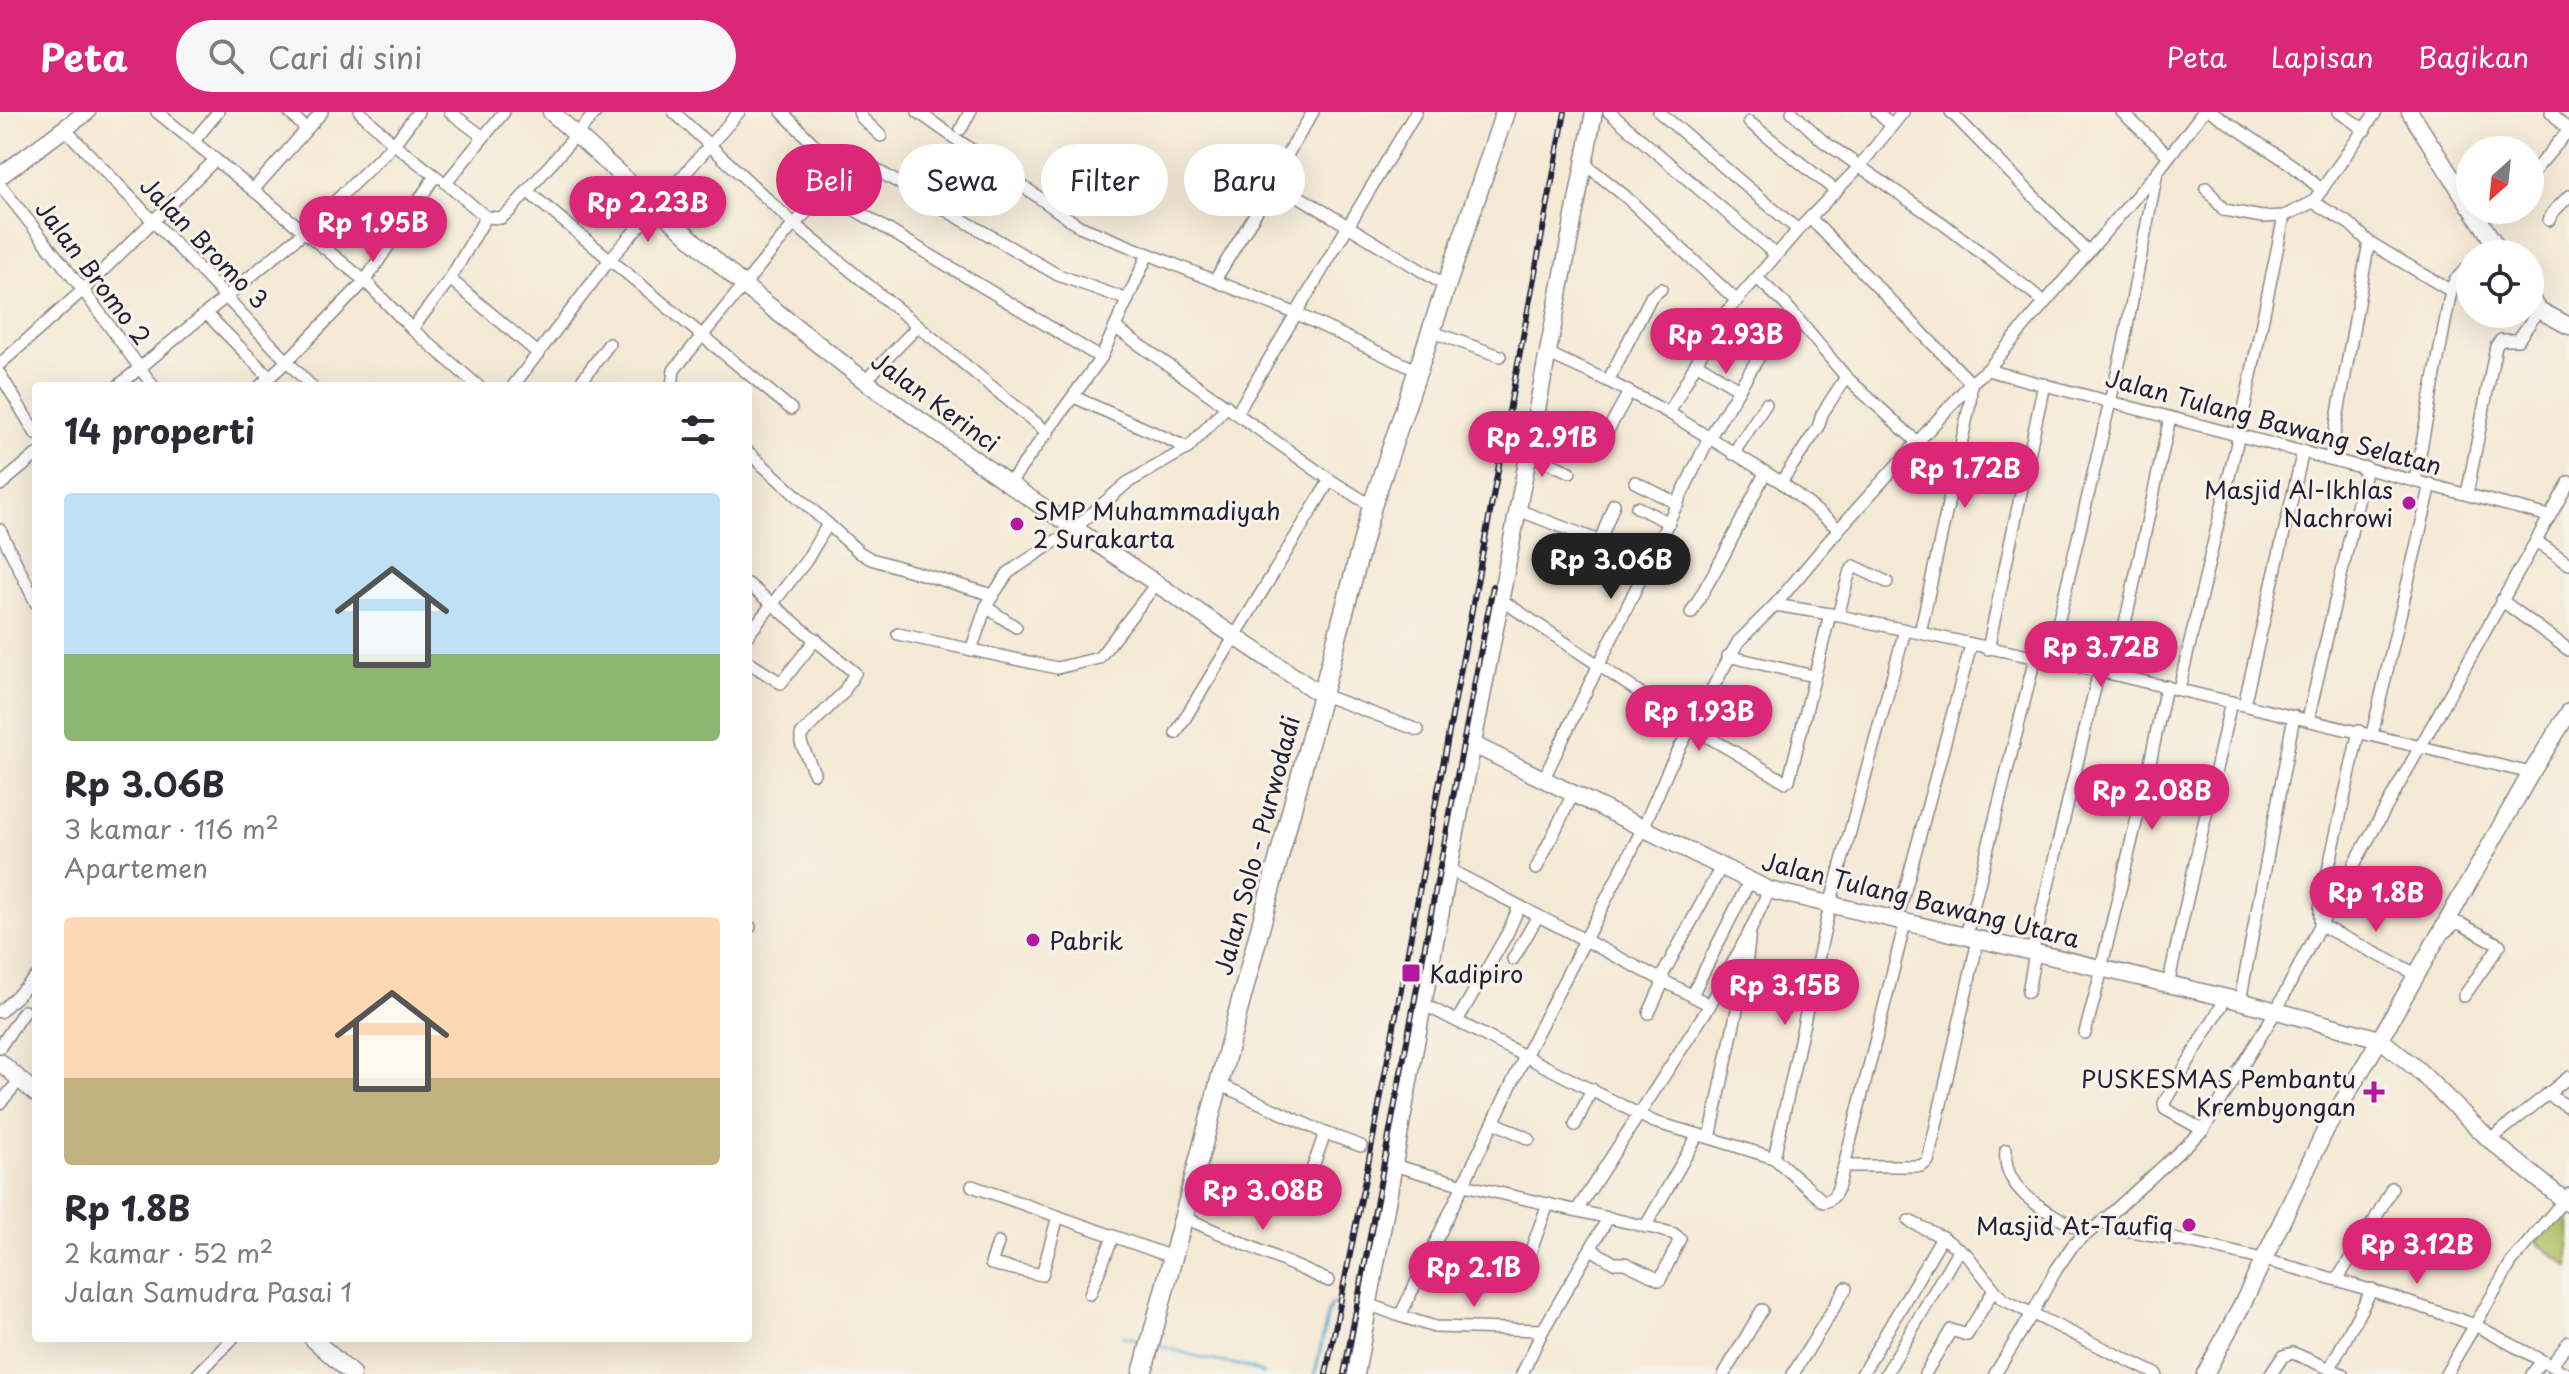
<!DOCTYPE html>
<html lang="id">
<meta charset="utf-8">
<style>
body{margin:0;font-family:"Playpen Sans",sans-serif;background:#f7f7f7;color:#2b2b33;height:100vh;display:flex;flex-direction:column;font-size:30px;white-space:nowrap}
*{box-sizing:border-box;margin:0}
p{font-size:26px;color:#7c7c81}
.icon{flex:none;width:44px;height:44px;fill:none;stroke:currentColor;stroke-width:2;stroke-linecap:round;stroke-linejoin:round}
.map{position:relative;flex:1;overflow:hidden}
.side{position:absolute;left:32px;top:270px;width:720px;height:960px;display:flex;flex-direction:column;background:#fff;border-radius:8px;box-shadow:0 8px 32px #0002}
.side>*{flex:none}
.banner{position:absolute;left:776px;top:32px;width:760px;height:72px;display:flex;gap:16px}
.needle{width:52px;rotate:207deg}
.fabs{position:absolute;left:2456px;top:24px;display:grid;gap:16px}
.fabs a{display:grid;place-items:center;width:88px;height:88px;border-radius:50%;background:#fff;box-shadow:0 8px 32px #0002;font-size:40px}
.price{position:absolute;translate:-50% -68px;padding:0 18px;border-radius:28px;background:#db2777;color:#fff;font-size:26px;line-height:52px;filter:drop-shadow(0 2px 4px #0008)}
.price::after{content:'';position:absolute;left:50%;top:48px;width:24px;height:18px;margin-left:-12px;background:inherit;clip-path:polygon(0 0,100% 0,50% 100%)}
.price.active{background:#222;color:#fff}
ul{padding:0;list-style:none}
li{display:grid;align-content:center;gap:16px;height:424px;padding:0 32px}
li span{display:grid;place-items:center;height:248px;border-radius:8px;color:#555}
li>.icon{margin-inline-start:auto}
span .icon{width:144px;height:144px;fill:#fffc;stroke-width:1}
li b{font-size:34px}
h2{display:flex;justify-content:space-between;align-items:center;height:96px;padding:0 32px;font-size:34px}
.pill{padding:0 28px;border-radius:36px;background:#fff;box-shadow:0 8px 32px #0002;font-size:28px;line-height:72px}
.pill.active{background:#db2777;color:#fff}
header{display:flex;align-items:center;gap:48px;box-sizing:border-box;height:112px;padding:0 40px;background:#db2777;color:#fff}
header strong{font-size:38px}
nav{display:flex;gap:44px;margin-inline-start:auto;font-size:28px}
.search{width:560px;height:72px;background:#f7f7f7;display:flex;align-items:center;gap:20px;box-sizing:border-box;padding:0 28px;border-radius:44px;color:#7c7c81;font-size:30px}
.map>svg:first-child{display:block}
.green{fill:#abbe61;stroke:#66704e;stroke-width:2}
.lines{fill:none;stroke-linecap:round;stroke-linejoin:round}
.stream{stroke:#53a8cf;stroke-width:3}
.street-casing{stroke:#8b8688;stroke-width:14}
.secondary-casing{stroke:#8b8688;stroke-width:19}
.primary-casing{stroke:#8b8688;stroke-width:21}
.street{stroke:#fff;stroke-width:11}
.secondary{stroke:#fff;stroke-width:16}
.primary{stroke:#fff;stroke-width:18}
.rail-casing{stroke:#22223b;stroke-width:6}
.rail{stroke:#f7f3e8;stroke-width:3;stroke-dasharray:9;stroke-linecap:butt}
.poi-dot{fill:#b5179e;stroke:#f7f3e8;stroke-width:3}
.labels{text-anchor:middle;dominant-baseline:central;stroke-width:6;stroke-linejoin:round;paint-order:stroke}
.street-label{font-size:24px;fill:#22223b;stroke:#f7f3e8}
.poi-label{font-size:24px;fill:#22223b;stroke:#f7f3e8;text-anchor:end}
</style>
<header>
<strong>Peta</strong>
<div class="search"><svg class="icon" aria-label="search" viewBox="0 0 24 24"><circle cx="10" cy="10" r="6"/><path d="M15 15l6 6"/></svg>Cari di sini</div>
<nav><a>Peta</a><a>Lapisan</a><a>Bagikan</a></nav>
</header>
<div class="map">
<svg width="2569" height="1262" viewBox="0 0 2569 1262">
<rect width="100%" height="100%" fill="#f7f3e8"/>
<filter id="ink" filterUnits="userSpaceOnUse"><feTurbulence type="fractalNoise" baseFrequency=".0125" numOctaves="2"/><feDisplacementMap in="SourceGraphic" scale="16" xChannelSelector="R" yChannelSelector="G"/><feConvolveMatrix kernelMatrix="1 2 1 2 8 2 1 2 1" color-interpolation-filters="sRGB"/></filter>
<filter id="wash" filterUnits="userSpaceOnUse"><feTurbulence type="fractalNoise" baseFrequency=".006" numOctaves="4" result="noise"/><feDisplacementMap in="SourceGraphic" scale="32" xChannelSelector="R" yChannelSelector="G"/><feGaussianBlur stdDeviation="1.8" result="paint"/><feColorMatrix in="noise" values="0 0 0 0 0 0 0 0 0 0 0 0 0 0 0 0 0 1.4 0 .05"/><feComposite in="paint" operator="in"/></filter>
<g filter="url(#wash)">
<rect width="100%" height="100%" fill="#f4e9d4"/>
<polygon class="green" points="2563,1096 2569,1100 2569,1155 2536,1130"/>
<g class="lines">
<g class="stream">
<polyline points="1123,1224 1143,1229"/>
<polyline points="1158,1233 1205,1247 1244,1254 1264,1262"/>
<polyline points="1315,1262 1328,1200 1331,1193 1334,1192"/>
</g>
</g>
</g>
<g filter="url(#ink)">
<g class="lines">
<g class="street-casing">
<g id="street">
<polyline points="157,0 365,169 412,217 478,274"/>
<polyline points="289,0 306,17"/>
<polyline points="418,0 394,32 438,66"/>
<polyline points="450,0 482,24"/>
<polyline points="674,0 794,112 1048,321"/>
<polyline points="782,0 847,66"/>
<polyline points="859,0 862,6 881,24"/>
<polyline points="918,0 1079,114 1297,202 1416,258"/>
<polyline points="1609,0 1776,143"/>
<polyline points="1659,0 1798,118"/>
<polyline points="1792,0 1823,29 1946,114 2045,190"/>
<polyline points="1877,0 1892,14"/>
<polyline points="1951,0 2088,140"/>
<polyline points="2122,0 2169,44"/>
<polyline points="2212,0 2292,53 2322,78"/>
<polyline points="2339,0 2365,18"/>
<polyline points="2551,0 2569,19"/>
<polyline points="1749,10 1836,79"/>
<polyline points="64,16 287,249 260,274"/>
<polyline points="961,17 970,0"/>
<polyline points="193,30 218,0"/>
<polyline points="1585,52 1625,84 1737,189"/>
<polyline points="2530,64 2568,19"/>
<polyline points="1272,68 1445,173"/>
<polyline points="0,73 83,178 153,274"/>
<polyline points="2206,76 2224,98 2262,105 2284,104"/>
<polyline points="253,78 322,0"/>
<polyline points="527,79 791,297"/>
<polyline points="827,81 1101,246"/>
<polyline points="2313,90 2350,112 2369,130 2451,179"/>
<polyline points="486,105 446,71 504,0"/>
<polyline points="1810,106 1971,271 1970,291 1920,521"/>
<polyline points="2549,108 2553,100 2569,84"/>
<polyline points="2479,109 2493,98"/>
<polyline points="2482,142 2494,131"/>
<polyline points="1757,166 1785,192 1846,265 1917,330"/>
<polyline points="450,167 539,242"/>
<polyline points="1215,168 1257,99 1272,68 1313,0"/>
<polyline points="206,201 269,265"/>
<polyline points="1116,216 1330,368 1372,394"/>
<polyline points="412,217 450,167 486,105 501,106 510,99 596,0"/>
<polyline points="1430,219 1500,244"/>
<polyline points="1547,241 1608,269 1669,301 1781,370 1839,417"/>
<polyline points="1696,251 1739,277"/>
<polyline points="0,252 83,178 215,48"/>
<polyline points="1987,258 2549,404"/>
<polyline points="0,262 36,322"/>
<polyline points="865,269 918,214"/>
<polyline points="1608,269 1651,185 1661,177"/>
<polyline points="118,274 304,120 394,32 360,0"/>
<polyline points="311,274 287,249 365,169 435,64"/>
<polyline points="513,274 611,146 739,0"/>
<polyline points="578,274 609,232"/>
<polyline points="672,274 674,258 794,112 827,81 861,54 873,56 1058,163 1128,188"/>
<polyline points="1074,285 1188,336"/>
<polyline points="1237,301 1416,0"/>
<polyline points="1669,301 1719,209 1798,118 1859,55 1903,0"/>
<polyline points="1600,333 1629,280"/>
<polyline points="748,340 859,440 871,447 993,483 1008,461 1075,416 1127,371 1188,336 1227,294"/>
<polyline points="1528,342 1570,360"/>
<polyline points="1733,342 1766,292"/>
<polyline points="2330,346 2369,130"/>
<polyline points="2415,368 2451,179 2455,168 2470,153"/>
<polyline points="1635,370 1678,392"/>
<polyline points="1781,370 1818,316 1822,302 1846,265"/>
<polyline points="1009,372 1101,246 1148,142"/>
<polyline points="0,373 36,343"/>
<polyline points="2467,382 2496,234 2501,228 2518,228 2539,198"/>
<polyline points="1637,395 1669,411"/>
<polyline points="1518,398 1649,448"/>
<polyline points="0,418 36,491"/>
<polyline points="1600,429 1614,392"/>
<polyline points="2536,429 2569,452"/>
<polyline points="748,472 855,561 843,581 801,623 801,631 814,661"/>
<polyline points="1500,487 1691,615 1738,530 1775,493 1839,417 1971,271 1987,258 2157,60 2203,0"/>
<polyline points="2501,488 2569,538"/>
<polyline points="1775,493 1830,502"/>
<polyline points="986,495 1016,515"/>
<polyline points="1691,501 1724,443 1765,361"/>
<polyline points="1838,504 1849,462 1854,454 1887,470"/>
<polyline points="898,522 1057,556 1099,546 1156,472"/>
<polyline points="748,523 806,449 828,412"/>
<polyline points="1988,537 2044,272"/>
<polyline points="971,538 986,495 993,483"/>
<polyline points="1728,544 1813,564"/>
<polyline points="2049,549 2123,235 2157,60"/>
<polyline points="748,550 781,571 816,527"/>
<polyline points="2114,562 2170,306"/>
<polyline points="2179,577 2239,322 2284,104 2313,90 2376,0"/>
<polyline points="1320,582 1418,618"/>
<polyline points="2244,593 2303,339"/>
<polyline points="2308,608 2366,355"/>
<polyline points="1176,621 1330,368"/>
<polyline points="2372,622 2431,372"/>
<polyline points="1543,668 1709,326 1765,235 1719,209"/>
<polyline points="1448,757 1710,893 1577,1098"/>
<polyline points="1536,757 1573,682"/>
<polyline points="1897,808 1971,533"/>
<polyline points="748,814 750,815"/>
<path d="M1750,819L1746,855L1710,1026L1774,1046L1824,1090C1839,1087 1840,1067 1844,1054L1905,811"/>
<polyline points="2445,820 2456,811 2461,812 2500,833 2464,884"/>
<polyline points="1966,824 2035,546"/>
<polyline points="2032,841 2099,559"/>
<polyline points="1513,847 1538,804"/>
<polyline points="2101,857 2149,656 2166,574"/>
<polyline points="2416,862 2320,813 2569,370"/>
<polyline points="1662,864 1721,755"/>
<polyline points="2168,873 2231,590"/>
<polyline points="2028,880 2035,841"/>
<polyline points="1693,881 1749,770"/>
<polyline points="2240,889 2294,604"/>
<polyline points="1423,892 1654,1010 1710,1026"/>
<polyline points="1710,893 1750,819 1769,778"/>
<polyline points="0,900 36,865"/>
<polyline points="1649,901 1664,868"/>
<polyline points="1457,909 1507,822 1519,795"/>
<polyline points="2085,921 2102,857"/>
<polyline points="0,935 24,899"/>
<polyline points="1219,972 1325,1021 1361,1034"/>
<polyline points="2548,983 2569,995"/>
<polyline points="0,991 20,968"/>
<polyline points="1494,1010 1529,1027"/>
<polyline points="1575,1013 1592,977"/>
<polyline points="2203,1018 2165,997 2164,991 2226,886"/>
<polyline points="2490,1028 2569,965"/>
<path d="M2006,1038C2001,1082 2055,1103 2086,1121"/>
<polyline points="1774,1046 1830,793 1905,518"/>
<polyline points="1393,1053 1464,1073 1657,1117 1674,1122 1680,1127 1660,1168 1625,1151 1614,1151 1591,1137"/>
<polyline points="1844,1054 1921,1054 1928,1049 1978,828"/>
<polyline points="972,1074 1172,1145"/>
<polyline points="1303,1083 1325,1021"/>
<polyline points="1183,1105 1329,1169"/>
<polyline points="1909,1109 1942,1125 1967,1143 2002,1187 2156,1262"/>
<path d="M2102,1110L2121,1117C2247,1139 2355,1171 2475,1213L2446,1262"/>
<polyline points="1645,1115 1698,1023"/>
<polyline points="998,1131 991,1152 1042,1163 1058,1104"/>
<polyline points="1523,1160 1548,1092"/>
<polyline points="2338,1166 2374,1109 2392,1076"/>
<polyline points="1090,1182 1113,1125"/>
<polyline points="1368,1192 1400,1204 1526,942 1643,716 1669,656 1691,615 1786,670 1789,668 1830,502 2099,559 2531,661"/>
<polyline points="1400,1204 1435,1215 1543,1218"/>
<polyline points="2551,1253 2569,1230"/>
<polyline points="2330,1256 2372,1177"/>
<polyline points="198,1262 233,1226"/>
<polyline points="1522,1262 1543,1218 1607,1108"/>
<polyline points="1724,1262 1762,1198"/>
<polyline points="1793,1262 1846,1176"/>
<polyline points="1862,1262 1942,1125"/>
<polyline points="1886,1262 1959,1137"/>
<polyline points="1925,1262 1951,1218 1967,1223 1993,1179"/>
<polyline points="1995,1262 2032,1202 2056,1158 2073,1133 2102,1110 2203,1018 2276,899 2320,813 2320,795 2359,619"/>
<polyline points="2271,1262 2283,1244 2293,1241 2342,1262"/>
<polyline points="2532,1262 2542,1249"/>
<polyline points="2567,1262 2475,1213 2511,1151 2569,1082"/>
</g>
</g>
<g class="secondary-casing">
<g id="secondary">
<polyline points="551,0 744,174 865,269 1009,372 1320,582"/>
<polyline points="2410,0 2470,94"/>
<polyline points="0,64 87,0"/>
<polyline points="2473,98 2501,142"/>
<polyline points="2530,185 2539,198 2569,214"/>
<polyline points="1472,632 1769,778 2240,889 2380,927 2418,958 2490,1028 2569,1092"/>
<polyline points="0,950 36,982"/>
<polyline points="312,1226 352,1262"/>
<polyline points="1356,1262 1423,892 1594,0"/>
<polyline points="2205,1262 2241,1195 2325,1019 2380,927 2531,661 2569,600"/>
</g>
</g>
<g class="primary-casing">
<polyline id="primary" points="1142,1262 1372,394 1505,0"/>
</g>
<use href="#street" class="street"/>
<use href="#secondary" class="secondary"/>
<use href="#primary" class="primary"/>
<g class="rail-casing">
<g id="rail">
<polyline points="1326,1262 1371,1037 1565,0"/>
<polyline points="1344,1262 1493,474"/>
</g>
</g>
<use href="#rail" class="rail"/>
</g>
</g>
<g class="poi-dot">
<circle cx="2409" cy="391" r="8"/>
<circle cx="1017" cy="412" r="8"/>
<circle cx="1033" cy="828" r="8"/>
<rect x="1401" y="851" width="20" height="20" rx="4"/>
<path d="M2370 968h8v8h8v8h-8v8h-8v-8h-8v-8h8z"/>
<circle cx="2189" cy="1113" r="8"/>
</g>
<g class="labels">
<g class="street-label">
<text transform="translate(205 130) rotate(46)">Jalan Bromo 3</text>
<text transform="translate(94 160) rotate(53)">Jalan Bromo 2</text>
<text transform="translate(936 289) rotate(36)">Jalan Kerinci</text>
<text transform="translate(2274 309) rotate(15)">Jalan Tulang Bawang Selatan</text>
<text transform="translate(1256 733) rotate(-75)">Jalan Solo - Purwodadi</text>
<text transform="translate(1921 787) rotate(14)">Jalan Tulang Bawang Utara</text>
</g>
<g class="poi-label">
<text x="2393" y="377">Masjid Al-Ikhlas<tspan x="2393" dy="28">Nachrowi</tspan></text>
<text x="1033" y="398" text-anchor="start">SMP Muhammadiyah<tspan x="1033" dy="28">2 Surakarta</tspan></text>
<text x="1049" y="828" text-anchor="start">Pabrik</text>
<text x="1429" y="861" text-anchor="start">Kadipiro</text>
<text x="2356" y="966">PUSKESMAS Pembantu<tspan x="2356" dy="28">Krembyongan</tspan></text>
<text x="2173" y="1113">Masjid At-Taufiq</text>
</g>
</g>
</svg>
<div class="fabs">
<a><svg class="needle" viewBox="-14 -14 28 28"><path d="M0-13l5 13h-10z" fill="#e53935"/><path d="M0 13l5-13h-10z" fill="#7c7c81"/></svg></a>
<a><svg class="icon" aria-label="locate" viewBox="0 0 24 24"><circle cx="12" cy="12" r="6"/><path d="M12 2v4M12 18v4M2 12h4M18 12h4"/></svg></a>
</div>
<b class="price" style="left:648px;top:132px">Rp 2.23B</b>
<b class="price" style="left:373px;top:152px">Rp 1.95B</b>
<b class="price" style="left:1726px;top:264px">Rp 2.93B</b>
<b class="price" style="left:1542px;top:367px">Rp 2.91B</b>
<b class="price" style="left:1965px;top:398px">Rp 1.72B</b>
<b class="price active" style="left:1611px;top:489px">Rp 3.06B</b>
<b class="price" style="left:2101px;top:577px">Rp 3.72B</b>
<b class="price" style="left:1699px;top:641px">Rp 1.93B</b>
<b class="price" style="left:2152px;top:720px">Rp 2.08B</b>
<b class="price" style="left:2376px;top:822px">Rp 1.8B</b>
<b class="price" style="left:1785px;top:915px">Rp 3.15B</b>
<b class="price" style="left:1263px;top:1120px">Rp 3.08B</b>
<b class="price" style="left:2417px;top:1174px">Rp 3.12B</b>
<b class="price" style="left:1474px;top:1197px">Rp 2.1B</b>
<div class="banner">
<a class="pill active">Beli</a>
<a class="pill">Sewa</a>
<a class="pill">Filter</a>
<a class="pill">Baru</a>
</div>
<section class="side">
<h2>14 properti<svg class="icon" aria-label="filters" viewBox="0 0 24 24"><path d="M4 7h16M4 17h16"/><circle cx="9" cy="7" r="2"/><circle cx="15" cy="17" r="2"/></svg></h2>
<ul>
<li><span style="background:linear-gradient(#bfe0f5 65%,#8fb573 0)"><svg class="icon" aria-label="home" viewBox="0 0 24 24"><path d="M3 11l9-7 9 7M6 9v11h12V9"/></svg></span><div><b>Rp 3.06B</b><p>3 kamar · 116 m²</p><p>Apartemen</p></div></li>
<li><span style="background:linear-gradient(#ffd9b3 65%,#c2b280 0)"><svg class="icon" aria-label="home" viewBox="0 0 24 24"><path d="M3 11l9-7 9 7M6 9v11h12V9"/></svg></span><div><b>Rp 1.8B</b><p>2 kamar · 52 m²</p><p>Jalan Samudra Pasai 1</p></div></li>
</ul>
</section>
</div>
